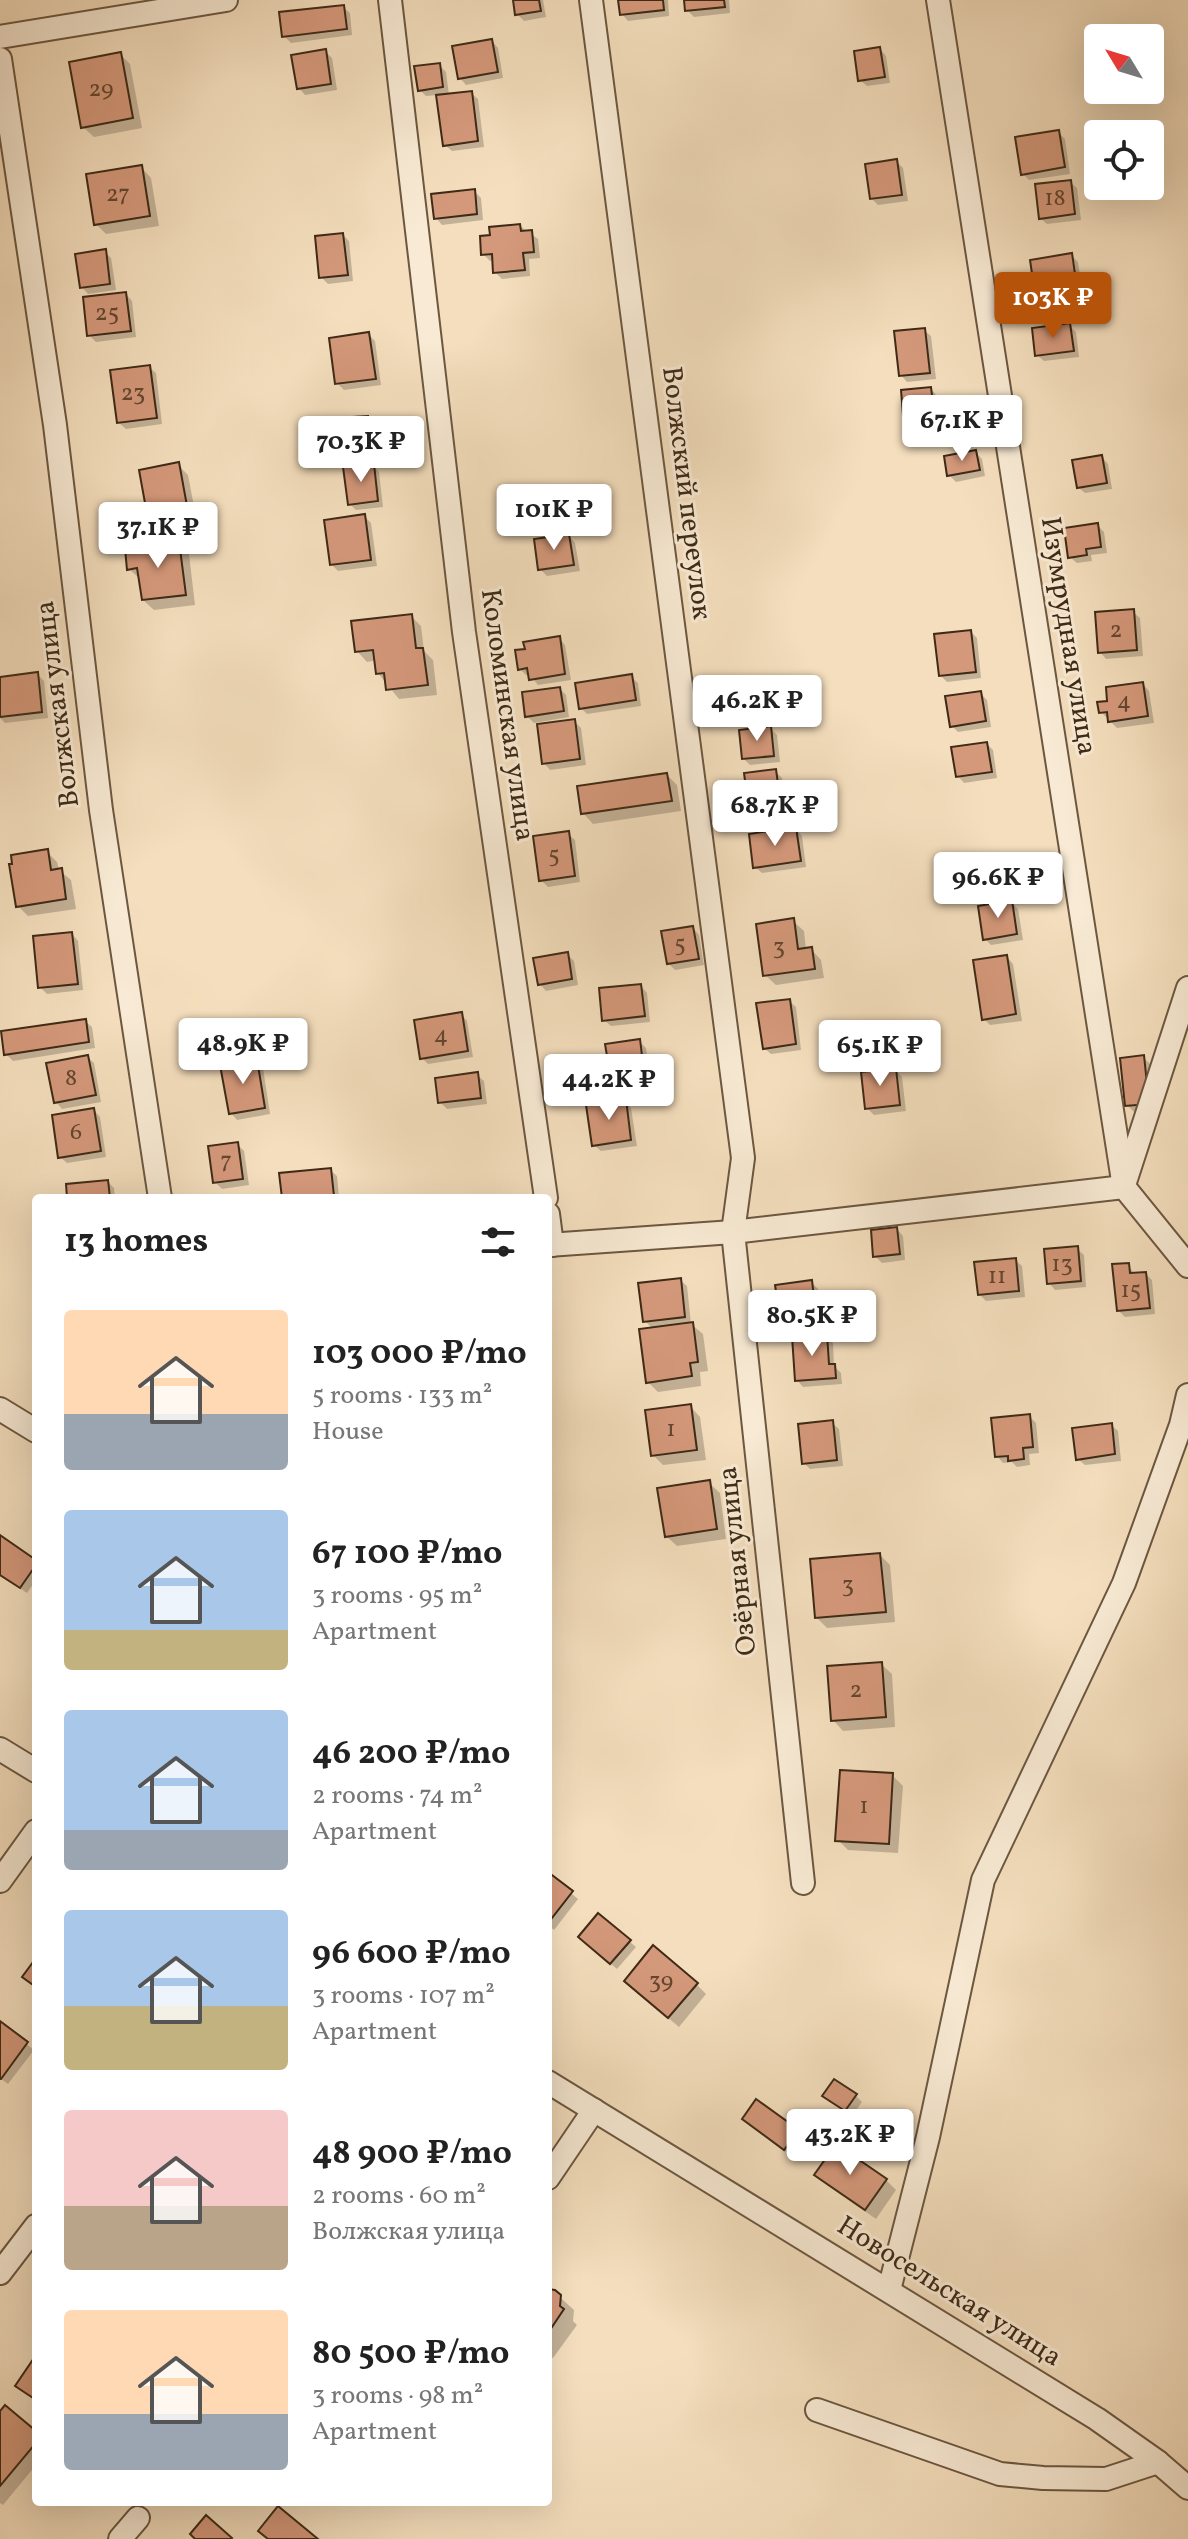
<!DOCTYPE html>
<meta charset="utf-8">
<style>
body{margin:0;font-family:Vollkorn,serif;background:#f6f6f6;color:#222;height:100vh;display:flex;flex-direction:column;font-size:30px;white-space:nowrap}
*{box-sizing:border-box;margin:0}
p{font-size:26px;color:#767676}
.icon{flex:none;width:44px;height:44px;fill:none;stroke:currentColor;stroke-width:2;stroke-linecap:round;stroke-linejoin:round}
.map{position:relative;flex:1;overflow:hidden}
.panel{position:absolute;left:32px;top:1194px;width:520px;height:1312px;display:flex;flex-direction:column;background:#fff;border-radius:8px;box-shadow:0 8px 32px #0002}
.panel>*{flex:none}
.needle{width:52px;rotate:308deg}
.fabs{position:absolute;left:1084px;top:24px;display:grid;gap:16px}
.fabs a{display:grid;place-items:center;width:80px;height:80px;border-radius:8px;background:#fff;box-shadow:0 8px 32px #0002;font-size:40px}
.price{position:absolute;translate:-50% -68px;padding:0 18px;border-radius:8px;background:#fff;color:#222;font-size:26px;line-height:52px;filter:drop-shadow(0 2px 4px #0008)}
.price::after{content:'';position:absolute;left:50%;top:48px;width:24px;height:18px;margin-left:-12px;background:inherit;clip-path:polygon(0 0,100% 0,50% 100%)}
.price.current{background:#b45309;color:#fff}
ul{padding:0;list-style:none}
li{display:flex;align-items:center;gap:24px;height:200px;padding:0 32px}
li span{display:grid;place-items:center;flex:none;width:224px;height:160px;border-radius:8px;color:#555}
li>.icon{margin-inline-start:auto}
span .icon{width:96px;height:96px;fill:#fffc;stroke-width:1}
li b{font-size:34px}
h2{display:flex;justify-content:space-between;align-items:center;height:96px;padding:0 32px;font-size:34px}
.map>svg:first-child{display:block}
.shadow{fill:#0003}
.building{fill:#d4987a;stroke:#3e2a16;stroke-width:2}
.lines{fill:none;stroke-linecap:round;stroke-linejoin:round}
.minor-casing{stroke:#6c5740;stroke-width:26}
.minor{stroke:#f8ead4;stroke-width:22}
.labels{text-anchor:middle;dominant-baseline:central;stroke-width:6;stroke-linejoin:round;paint-order:stroke}
.number-label{font-size:24px;fill:#64462f}
.street-label{font-size:28px;fill:#3e2a16;stroke:#f8ead4}
</style>
<div class="map">
<svg width="1188" height="2539" viewBox="0 0 1188 2539">
<rect width="100%" height="100%" fill="#f4debd"/>
<filter id="stains"><feTurbulence type="fractalNoise" baseFrequency=".0025" numOctaves="4"/><feColorMatrix values="0 0 0 0 .2 0 0 0 0 .09 0 0 0 0 .02 0 0 0 .5 -.17"/></filter>
<radialGradient id="worn" r=".72"><stop offset=".6" stop-color="#630" stop-opacity="0"/><stop offset="1" stop-color="#630" stop-opacity=".3"/></radialGradient>
<g class="shadow">
<polygon points="515,0 543,0 546,17 524,21 517,14"/>
<polygon points="620,0 668,0 669,16 628,21 622,14"/>
<polygon points="686,0 729,0 730,13 694,17 687,10"/>
<polygon points="343,7 350,13 352,35 291,43 284,36"/>
<polygon points="492,41 498,48 503,78 466,85 460,78"/>
<polygon points="880,49 886,56 890,83 867,86 860,80"/>
<polygon points="325,51 332,58 337,90 305,95 299,88"/>
<polygon points="120,54 130,64 142,128 94,137 83,127"/>
<polygon points="439,65 446,72 449,95 471,93 478,99 484,147 452,151 445,145 438,95 426,96 420,90"/>
<polygon points="1058,132 1065,139 1070,174 1029,180 1023,174"/>
<polygon points="896,161 903,168 908,201 878,205 872,199"/>
<polygon points="141,167 151,178 159,226 106,234 96,224"/>
<polygon points="1070,182 1077,188 1081,220 1047,224 1040,218"/>
<polygon points="474,191 481,198 483,220 442,225 436,218"/>
<polygon points="520,226 538,239 540,258 529,259 530,276 502,279 495,272 494,260 490,261 483,254"/>
<polygon points="343,235 349,241 353,281 328,284 321,277"/>
<polygon points="105,252 111,258 116,290 88,294 82,287"/>
<polygon points="1071,255 1078,262 1084,301 1044,307 1038,300"/>
<polygon points="126,294 132,301 136,337 96,342 89,335"/>
<polygon points="1069,325 1076,332 1079,357 1044,361 1037,355"/>
<polygon points="924,330 931,336 936,379 907,382 901,375"/>
<polygon points="368,334 375,341 381,385 344,390 337,383"/>
<polygon points="149,367 156,373 162,424 126,429 119,423"/>
<polygon points="931,389 937,396 940,418 912,421 905,414"/>
<polygon points="367,418 373,424 376,463 370,463 379,472 383,507 356,510 350,504 351,468 341,458"/>
<polygon points="976,453 982,459 985,476 956,482 949,475"/>
<polygon points="1102,457 1108,464 1112,489 1085,493 1078,487"/>
<polygon points="178,465 188,475 198,527 161,534 151,524"/>
<polygon points="561,488 568,494 573,523 542,529 535,523"/>
<polygon points="364,516 371,523 377,566 338,571 331,564"/>
<polygon points="1097,525 1104,532 1107,553 1091,555 1092,561 1077,563 1070,557"/>
<polygon points="569,536 575,543 580,571 547,576 540,569"/>
<polygon points="179,543 189,554 195,605 154,610 143,600 140,579 129,569"/>
<polygon points="1133,612 1140,618 1143,656 1106,659 1100,652"/>
<polygon points="411,616 421,626 424,651 433,660 437,695 399,699 378,673 377,660 367,662 357,651"/>
<polygon points="971,632 977,638 981,678 947,682 940,675"/>
<polygon points="559,638 565,645 571,680 538,685 530,675 526,675 520,669"/>
<polygon points="37,674 44,681 48,718 5,723 0,718 0,679"/>
<polygon points="631,677 638,683 641,706 587,714 581,708"/>
<polygon points="1143,684 1149,691 1154,723 1117,728 1101,712 1110,703"/>
<polygon points="560,689 566,695 569,717 534,723 527,716"/>
<polygon points="980,693 987,700 991,727 958,732 952,726"/>
<polygon points="574,721 581,728 586,765 550,770 544,763"/>
<polygon points="770,728 777,735 780,762 750,765 744,759"/>
<polygon points="987,744 993,750 997,778 964,783 958,776"/>
<polygon points="775,771 782,778 786,813 758,817 751,810"/>
<polygon points="667,775 677,785 681,811 593,824 583,813"/>
<polygon points="796,829 802,836 806,867 762,873 755,867"/>
<polygon points="568,834 575,840 580,882 548,887 541,880"/>
<polygon points="47,852 57,862 59,870 71,880 76,909 28,916 18,906"/>
<polygon points="1011,902 1018,909 1023,940 991,945 985,939"/>
<polygon points="793,921 804,931 806,950 811,949 821,960 824,978 776,985 765,975"/>
<polygon points="693,928 699,935 704,965 675,970 668,963"/>
<polygon points="72,934 78,941 83,990 47,994 40,987"/>
<polygon points="567,954 574,961 578,985 546,991 540,984"/>
<polygon points="1007,957 1013,964 1022,1021 990,1025 984,1019"/>
<polygon points="641,986 647,993 650,1022 611,1026 604,1020"/>
<polygon points="789,1001 796,1007 801,1050 771,1054 764,1048"/>
<polygon points="461,1014 467,1021 473,1057 428,1064 422,1058"/>
<polygon points="85,1021 92,1027 95,1048 13,1061 6,1054"/>
<polygon points="639,1041 646,1048 649,1070 617,1074 611,1067"/>
<polygon points="87,1057 94,1063 101,1102 62,1109 56,1102"/>
<polygon points="1143,1057 1150,1064 1154,1110 1134,1112 1127,1105"/>
<polygon points="256,1061 263,1068 270,1114 237,1120 231,1113"/>
<polygon points="895,1070 902,1077 906,1111 874,1115 867,1108"/>
<polygon points="477,1075 484,1081 487,1104 447,1109 440,1102"/>
<polygon points="625,1101 631,1108 637,1146 601,1151 594,1145"/>
<polygon points="94,1110 100,1117 106,1157 67,1163 60,1157"/>
<polygon points="237,1144 244,1151 249,1185 222,1189 215,1182"/>
<polygon points="330,1170 337,1176 339,1198 284,1198 282,1175"/>
<polygon points="108,1182 114,1188 115,1198 69,1198"/>
<polygon points="897,1229 903,1236 905,1260 882,1263 875,1256"/>
<polygon points="1077,1249 1084,1255 1086,1287 1055,1290 1049,1283"/>
<polygon points="1015,1260 1022,1266 1025,1297 986,1301 980,1295"/>
<polygon points="1128,1265 1135,1275 1146,1274 1152,1280 1155,1314 1125,1317 1119,1311"/>
<polygon points="680,1280 687,1286 691,1324 703,1334 708,1371 700,1372 701,1386 658,1392 648,1382 653,1329 645,1321"/>
<polygon points="811,1282 818,1289 821,1313 787,1318 780,1311"/>
<polygon points="826,1336 833,1343 834,1366 841,1373 842,1384 803,1387 797,1380"/>
<polygon points="690,1406 700,1417 706,1460 663,1465 653,1455"/>
<polygon points="1029,1416 1036,1423 1039,1453 1029,1454 1030,1465 1017,1467 1012,1462 1003,1463 997,1456"/>
<polygon points="832,1423 839,1429 843,1466 810,1469 804,1463"/>
<polygon points="1111,1425 1118,1431 1121,1461 1085,1465 1078,1459"/>
<polygon points="709,1483 720,1493 726,1539 677,1546 666,1536"/>
<polygon points="0,1538 36,1562 36,1580 27,1593 0,1575"/>
<polygon points="880,1555 890,1565 895,1622 827,1628 817,1618"/>
<polygon points="881,1664 892,1674 895,1727 843,1731 833,1720"/>
<polygon points="892,1775 903,1786 898,1853 848,1850 838,1840"/>
<polygon points="548,1874 578,1899 554,1930 548,1925"/>
<polygon points="629,1941 636,1947 617,1969 587,1944"/>
<polygon points="696,1984 706,1994 679,2027 636,1991"/>
<polygon points="0,2024 34,2050 8,2084 0,2078"/>
<polygon points="855,2095 862,2102 852,2116 825,2096"/>
<polygon points="744,2119 797,2132 807,2142 795,2159"/>
<polygon points="817,2175 886,2180 896,2190 876,2219 827,2185"/>
<polygon points="548,2291 554,2292 574,2310 573,2321 577,2325 553,2358 548,2355"/>
<polygon points="0,2414 36,2434 36,2465 3,2505 0,2503"/>
</g>
<g class="building">
<polygon points="513,0 539,0 541,11 515,15"/>
<polygon points="618,0 663,0 664,10 620,15"/>
<polygon points="684,0 724,0 725,7 685,11"/>
<polygon points="344,5 347,29 282,37 279,12"/>
<polygon points="492,39 498,72 458,79 452,46"/>
<polygon points="880,47 885,77 858,81 854,51"/>
<polygon points="326,49 331,84 297,89 291,55"/>
<polygon points="121,52 133,118 81,128 69,62"/>
<polygon points="440,63 443,87 418,91 414,66"/>
<polygon points="472,91 478,141 443,146 436,95"/>
<polygon points="1059,130 1065,167 1021,175 1015,137"/>
<polygon points="897,159 902,195 870,199 865,164"/>
<polygon points="142,165 150,216 94,225 86,174"/>
<polygon points="1071,180 1075,214 1039,219 1035,184"/>
<polygon points="475,189 477,214 434,219 431,194"/>
<polygon points="520,224 521,231 532,230 534,252 523,253 525,270 493,273 492,254 481,255 480,236 490,235 489,227"/>
<polygon points="343,233 348,275 319,278 315,236"/>
<polygon points="106,249 110,284 80,288 75,254"/>
<polygon points="1072,253 1078,295 1036,301 1030,260"/>
<polygon points="126,292 131,331 87,336 83,297"/>
<polygon points="1070,323 1074,351 1035,356 1032,328"/>
<polygon points="925,328 930,373 899,376 894,331"/>
<polygon points="369,332 376,379 335,384 329,338"/>
<polygon points="150,365 157,418 117,423 110,370"/>
<polygon points="931,387 934,412 903,415 901,390"/>
<polygon points="368,416 370,457 339,459 336,418"/>
<polygon points="976,450 980,470 947,476 944,456"/>
<polygon points="1102,455 1107,483 1077,488 1072,460"/>
<polygon points="179,462 189,517 149,525 139,470"/>
<polygon points="374,464 378,501 348,505 343,467"/>
<polygon points="562,486 568,517 533,524 528,492"/>
<polygon points="365,514 371,560 330,565 324,520"/>
<polygon points="1098,523 1101,547 1086,549 1087,555 1068,558 1064,528"/>
<polygon points="569,534 574,565 538,570 534,539"/>
<polygon points="179,541 186,595 142,600 137,568 127,570 125,548"/>
<polygon points="1134,609 1137,650 1098,653 1095,612"/>
<polygon points="412,614 416,648 423,648 428,685 386,690 384,673 376,674 373,650 355,652 351,621"/>
<polygon points="971,630 976,672 939,676 934,634"/>
<polygon points="560,636 565,674 529,680 527,668 518,670 515,650 525,649 523,642"/>
<polygon points="38,672 42,712 0,717 0,677"/>
<polygon points="632,674 636,700 579,709 575,683"/>
<polygon points="1143,682 1148,716 1108,722 1107,712 1099,713 1097,702 1107,701 1106,687"/>
<polygon points="560,687 564,711 525,717 522,692"/>
<polygon points="981,691 986,721 950,727 945,696"/>
<polygon points="575,719 580,759 542,764 537,724"/>
<polygon points="771,726 774,756 742,759 739,730"/>
<polygon points="987,742 992,772 956,777 951,747"/>
<polygon points="776,769 781,807 749,811 744,773"/>
<polygon points="667,773 672,801 581,814 577,786"/>
<polygon points="796,827 801,861 753,868 749,834"/>
<polygon points="569,831 575,876 539,881 533,836"/>
<polygon points="48,849 51,870 62,868 66,899 16,907 9,864 12,864 11,855"/>
<polygon points="1012,900 1017,934 983,940 978,906"/>
<polygon points="794,918 798,949 812,947 815,969 763,976 756,924"/>
<polygon points="693,926 699,959 667,964 661,931"/>
<polygon points="72,932 78,984 38,988 33,936"/>
<polygon points="568,952 572,979 538,985 533,958"/>
<polygon points="1007,955 1016,1014 982,1020 973,960"/>
<polygon points="641,984 645,1016 602,1021 599,988"/>
<polygon points="790,999 796,1044 763,1049 756,1003"/>
<polygon points="462,1012 468,1051 420,1059 414,1020"/>
<polygon points="86,1019 89,1042 4,1055 1,1031"/>
<polygon points="640,1039 643,1064 609,1068 605,1044"/>
<polygon points="88,1055 96,1095 54,1103 46,1063"/>
<polygon points="1144,1055 1149,1104 1125,1106 1120,1058"/>
<polygon points="257,1059 265,1108 229,1114 220,1065"/>
<polygon points="896,1068 900,1105 865,1109 861,1072"/>
<polygon points="478,1072 481,1098 438,1103 435,1078"/>
<polygon points="626,1099 631,1140 592,1146 586,1105"/>
<polygon points="94,1108 101,1151 58,1158 52,1115"/>
<polygon points="238,1142 243,1179 213,1183 208,1146"/>
<polygon points="331,1168 334,1196 282,1198 279,1173"/>
<polygon points="108,1180 110,1198 67,1198 66,1184"/>
<polygon points="897,1227 900,1254 873,1257 871,1230"/>
<polygon points="1078,1246 1081,1281 1047,1284 1044,1249"/>
<polygon points="1016,1258 1019,1291 978,1295 974,1262"/>
<polygon points="1129,1263 1130,1273 1146,1272 1150,1308 1117,1311 1112,1264"/>
<polygon points="681,1278 685,1317 643,1322 638,1283"/>
<polygon points="812,1280 815,1307 779,1312 775,1285"/>
<polygon points="693,1322 698,1362 690,1363 692,1376 646,1383 639,1329"/>
<polygon points="827,1334 829,1364 835,1364 836,1378 795,1381 792,1336"/>
<polygon points="691,1404 697,1450 651,1456 645,1410"/>
<polygon points="1030,1414 1033,1447 1023,1448 1024,1459 1008,1461 1008,1456 995,1457 991,1418"/>
<polygon points="833,1420 837,1460 802,1464 798,1424"/>
<polygon points="1112,1423 1115,1454 1076,1460 1072,1428"/>
<polygon points="710,1480 717,1529 665,1537 657,1488"/>
<polygon points="0,1535 36,1560 36,1565 20,1588 0,1575"/>
<polygon points="880,1553 886,1612 815,1618 810,1559"/>
<polygon points="882,1662 886,1717 831,1721 827,1666"/>
<polygon points="840,1770 893,1773 889,1844 835,1841"/>
<polygon points="548,1872 573,1891 548,1923"/>
<polygon points="598,1913 631,1940 610,1964 578,1937"/>
<polygon points="653,1945 698,1983 668,2018 624,1981"/>
<polygon points="36,1958 36,1987 22,1977"/>
<polygon points="0,2021 28,2042 1,2079 0,2079"/>
<polygon points="834,2079 857,2094 845,2111 822,2096"/>
<polygon points="756,2099 799,2130 784,2150 742,2119"/>
<polygon points="836,2144 887,2179 865,2210 814,2175"/>
<polygon points="548,2289 555,2290 561,2295 560,2306 564,2309 548,2333"/>
<polygon points="36,2355 36,2400 15,2386"/>
<polygon points="5,2405 36,2431 36,2443 0,2486 0,2411"/>
<polygon points="278,2506 318,2539 268,2539 258,2531"/>
<polygon points="206,2515 232,2538 231,2539 195,2539 190,2534"/>
</g>
<g class="lines">
<g class="minor-casing">
<g id="minor">
<polyline points="390,0 464,632 546,1198"/>
<polyline points="591,0 743,1158 733,1232 803,1883"/>
<polyline points="938,0 1124,1187"/>
<polyline points="0,37 226,0"/>
<polyline points="0,59 55,425 101,810 160,1198"/>
<polyline points="1125,1182 1188,988"/>
<polyline points="548,1214 552,1245"/>
<polyline points="548,1245 733,1232 1124,1187 1188,1266"/>
<polyline points="0,1409 36,1431"/>
<polyline points="0,1749 36,1771"/>
<polyline points="0,1881 36,1831"/>
<polyline points="548,2082 1097,2419 1158,2462 1188,2488"/>
<polyline points="548,2178 594,2110"/>
<polyline points="0,2273 36,2226"/>
<polyline points="889,2290 928,2137 983,1880 1124,1583 1181,1425 1188,1395"/>
<polyline points="817,2410 1000,2474 1043,2478 1106,2479 1158,2462"/>
<polyline points="120,2539 138,2518"/>
</g>
</g>
<use href="#minor" class="minor"/>
</g>
<g class="labels">
<g class="number-label">
<text x="101" y="90">29</text>
<text x="118" y="195">27</text>
<text x="1055" y="199">18</text>
<text x="107" y="314">25</text>
<text x="133" y="394">23</text>
<text x="1116" y="631">2</text>
<text x="1124" y="702">4</text>
<text x="554" y="856">5</text>
<text x="680" y="945">5</text>
<text x="779" y="948">3</text>
<text x="441" y="1036">4</text>
<text x="71" y="1079">8</text>
<text x="76" y="1133">6</text>
<text x="226" y="1162">7</text>
<text x="1062" y="1265">13</text>
<text x="997" y="1277">11</text>
<text x="1131" y="1291">15</text>
<text x="671" y="1430">1</text>
<text x="848" y="1586">3</text>
<text x="856" y="1691">2</text>
<text x="864" y="1807">1</text>
<text x="661" y="1982">39</text>
</g>
<g class="street-label">
<text transform="translate(686 493) rotate(83)">Волжский переулок</text>
<text transform="translate(1068 636) rotate(81)">Изумрудная улица</text>
<text transform="translate(58 704) rotate(-97)">Волжская улица</text>
<text transform="translate(507 715) rotate(82)">Коломинская улица</text>
<text transform="translate(738 1561) rotate(-96)">Озёрная улица</text>
<text transform="translate(949 2292) rotate(32)">Новосельская улица</text>
</g>
</g>
<rect width="100%" height="100%" filter="url(#stains)"/>
<rect width="100%" height="100%" fill="url(#worn)"/>
</svg>
<div class="fabs">
<a><svg class="needle" viewBox="-14 -14 28 28"><path d="M0-13l5 13h-10z" fill="#e53935"/><path d="M0 13l5-13h-10z" fill="#767676"/></svg></a>
<a><svg class="icon" aria-label="locate" viewBox="0 0 24 24"><circle cx="12" cy="12" r="6"/><path d="M12 2v4M12 18v4M2 12h4M18 12h4"/></svg></a>
</div>
<b class="price current" style="left:1053px;top:340px">103K ₽</b>
<b class="price" style="left:962px;top:463px">67.1K ₽</b>
<b class="price" style="left:361px;top:484px">70.3K ₽</b>
<b class="price" style="left:554px;top:552px">101K ₽</b>
<b class="price" style="left:158px;top:570px">37.1K ₽</b>
<b class="price" style="left:757px;top:743px">46.2K ₽</b>
<b class="price" style="left:775px;top:848px">68.7K ₽</b>
<b class="price" style="left:998px;top:920px">96.6K ₽</b>
<b class="price" style="left:243px;top:1086px">48.9K ₽</b>
<b class="price" style="left:880px;top:1088px">65.1K ₽</b>
<b class="price" style="left:609px;top:1122px">44.2K ₽</b>
<b class="price" style="left:812px;top:1358px">80.5K ₽</b>
<b class="price" style="left:850px;top:2177px">43.2K ₽</b>
<section class="panel">
<h2>13 homes<svg class="icon" aria-label="filters" viewBox="0 0 24 24"><path d="M4 7h16M4 17h16"/><circle cx="9" cy="7" r="2"/><circle cx="15" cy="17" r="2"/></svg></h2>
<ul>
<li><span style="background:linear-gradient(#ffd9b3 65%,#9aa5b1 0)"><svg class="icon" aria-label="home" viewBox="0 0 24 24"><path d="M3 11l9-7 9 7M6 9v11h12V9"/></svg></span><div><b>103 000 ₽/mo</b><p>5 rooms · 133 m²</p><p>House</p></div></li>
<li><span style="background:linear-gradient(#a9c7e8 75%,#c2b280 0)"><svg class="icon" aria-label="home" viewBox="0 0 24 24"><path d="M3 11l9-7 9 7M6 9v11h12V9"/></svg></span><div><b>67 100 ₽/mo</b><p>3 rooms · 95 m²</p><p>Apartment</p></div></li>
<li><span style="background:linear-gradient(#a9c7e8 75%,#9aa5b1 0)"><svg class="icon" aria-label="home" viewBox="0 0 24 24"><path d="M3 11l9-7 9 7M6 9v11h12V9"/></svg></span><div><b>46 200 ₽/mo</b><p>2 rooms · 74 m²</p><p>Apartment</p></div></li>
<li><span style="background:linear-gradient(#a9c7e8 60%,#c2b280 0)"><svg class="icon" aria-label="home" viewBox="0 0 24 24"><path d="M3 11l9-7 9 7M6 9v11h12V9"/></svg></span><div><b>96 600 ₽/mo</b><p>3 rooms · 107 m²</p><p>Apartment</p></div></li>
<li><span style="background:linear-gradient(#f6c9c9 60%,#b9a48a 0)"><svg class="icon" aria-label="home" viewBox="0 0 24 24"><path d="M3 11l9-7 9 7M6 9v11h12V9"/></svg></span><div><b>48 900 ₽/mo</b><p>2 rooms · 60 m²</p><p>Волжская улица</p></div></li>
<li><span style="background:linear-gradient(#ffd9b3 65%,#9aa5b1 0)"><svg class="icon" aria-label="home" viewBox="0 0 24 24"><path d="M3 11l9-7 9 7M6 9v11h12V9"/></svg></span><div><b>80 500 ₽/mo</b><p>3 rooms · 98 m²</p><p>Apartment</p></div></li>
</ul>
</section>
</div>
